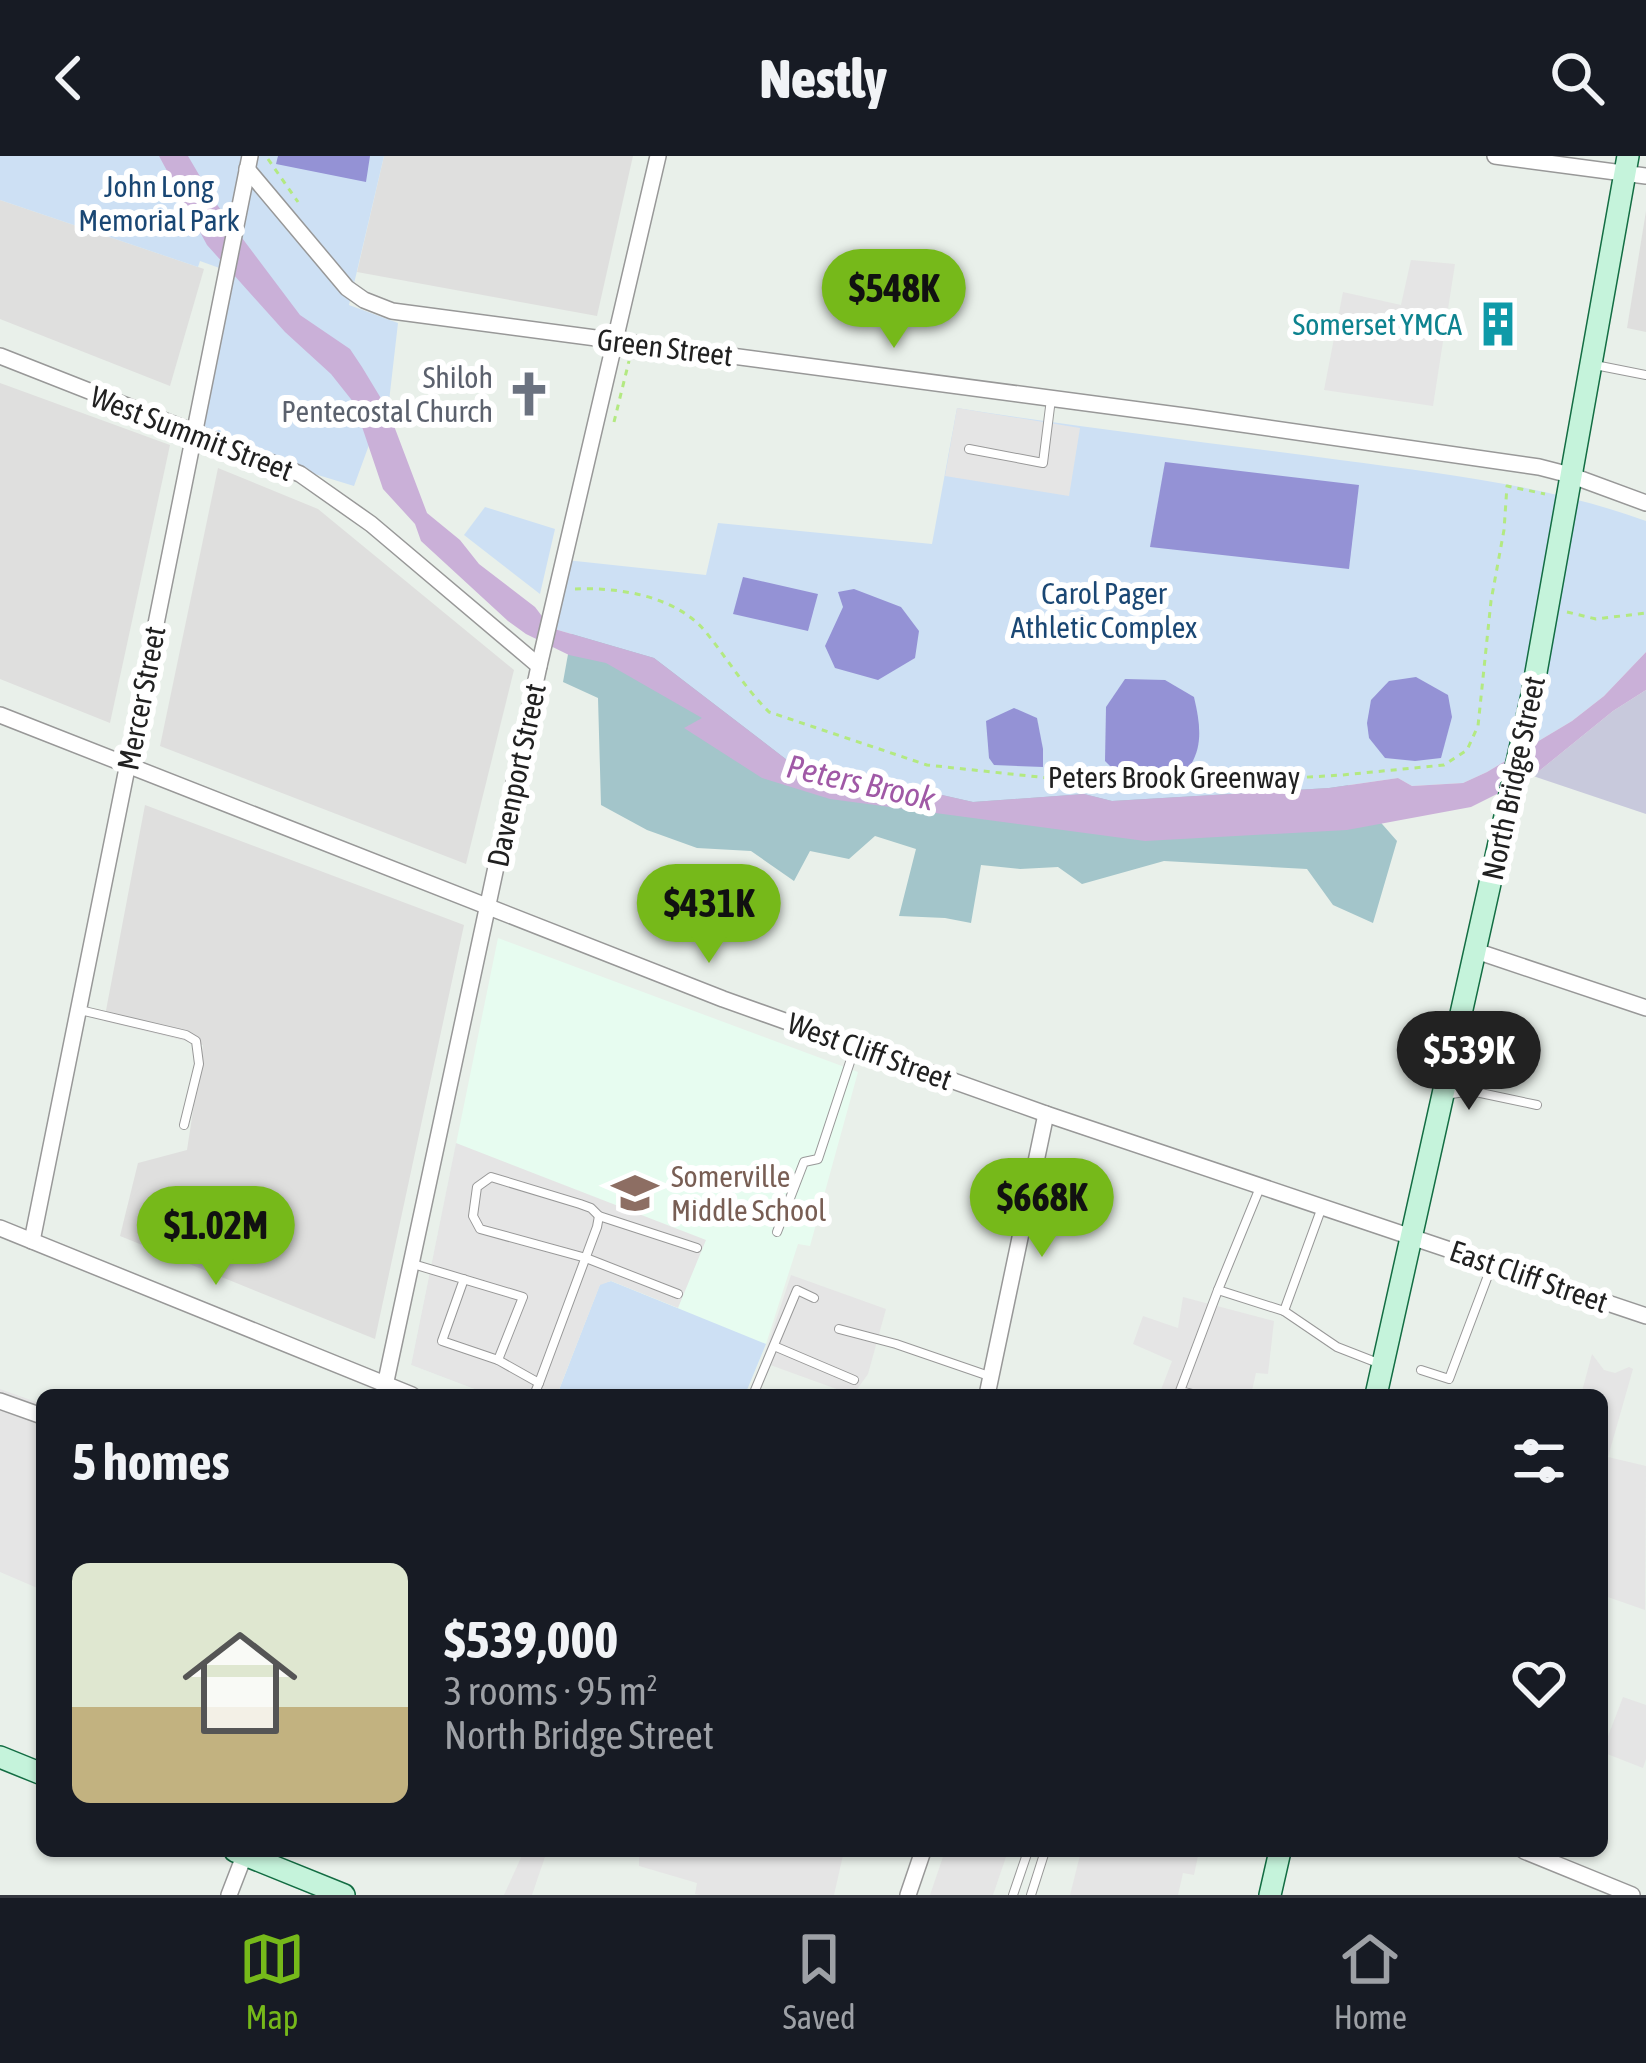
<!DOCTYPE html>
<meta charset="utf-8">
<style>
body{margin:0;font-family:"Asap Condensed",sans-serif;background:#242831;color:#f1f3f6;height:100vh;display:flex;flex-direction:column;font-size:45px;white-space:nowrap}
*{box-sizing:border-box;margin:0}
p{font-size:39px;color:#9ea1a6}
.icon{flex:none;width:66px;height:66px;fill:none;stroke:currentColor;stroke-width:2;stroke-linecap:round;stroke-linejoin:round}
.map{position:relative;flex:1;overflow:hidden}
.panel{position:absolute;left:36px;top:1233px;width:1572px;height:468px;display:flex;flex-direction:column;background:#171b24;border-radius:18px;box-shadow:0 3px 9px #0004}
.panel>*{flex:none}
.price{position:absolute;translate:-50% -102px;padding:0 27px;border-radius:42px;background:#76b91a;color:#111;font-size:39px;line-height:78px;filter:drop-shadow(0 3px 6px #0008)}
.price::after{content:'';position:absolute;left:50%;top:72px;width:36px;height:27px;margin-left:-18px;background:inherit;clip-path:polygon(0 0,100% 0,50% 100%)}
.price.on{background:#222;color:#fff}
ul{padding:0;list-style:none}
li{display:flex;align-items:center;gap:36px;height:300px;padding:0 36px}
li+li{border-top:3px solid #363941}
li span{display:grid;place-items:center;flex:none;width:336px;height:240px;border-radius:18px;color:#555}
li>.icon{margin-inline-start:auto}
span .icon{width:144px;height:144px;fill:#fffc;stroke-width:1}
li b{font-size:51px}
h2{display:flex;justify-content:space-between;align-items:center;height:144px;padding:0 36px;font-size:51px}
header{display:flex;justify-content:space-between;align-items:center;height:156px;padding:0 36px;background:#171b24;font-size:54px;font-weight:800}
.menu{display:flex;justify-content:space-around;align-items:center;height:168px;border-top:3px solid #363941;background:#171b24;font-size:33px;color:#9ea1a6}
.menu a{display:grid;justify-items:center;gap:6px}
.menu .on{color:#76b91a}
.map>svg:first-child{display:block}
.residential{fill:#dfdfde}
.education{fill:#e7fcf0}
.forest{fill:#a3c5ca}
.wetland{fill:#c8c9dc}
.park{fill:#cde0f4}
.pitch{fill:#9492d5}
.parking{fill:#e5e5e5}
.water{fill:#cab0d8}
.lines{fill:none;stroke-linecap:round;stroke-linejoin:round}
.lane-casing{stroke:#989898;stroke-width:10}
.street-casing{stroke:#989898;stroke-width:18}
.secondary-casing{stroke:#136d43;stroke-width:24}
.path{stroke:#b3e981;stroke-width:3;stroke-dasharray:6 6;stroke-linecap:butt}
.lane{stroke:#fff;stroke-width:8}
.street{stroke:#fff;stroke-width:15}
.secondary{stroke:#c5f3db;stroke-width:21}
.labels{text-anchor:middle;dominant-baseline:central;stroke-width:12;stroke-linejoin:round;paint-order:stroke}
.park-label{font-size:30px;fill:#1a4774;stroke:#fff}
.culture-label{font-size:30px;fill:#0d838f;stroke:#fff;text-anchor:end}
.street-label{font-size:30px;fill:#212121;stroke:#fff}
.worship-label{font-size:30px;fill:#5b616d;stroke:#fff;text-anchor:end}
.education-label{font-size:30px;fill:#785e54;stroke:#fff;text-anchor:start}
.water-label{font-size:33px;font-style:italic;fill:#a059a6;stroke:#fff}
</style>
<header><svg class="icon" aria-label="back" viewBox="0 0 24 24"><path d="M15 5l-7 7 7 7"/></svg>Nestly<svg class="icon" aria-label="search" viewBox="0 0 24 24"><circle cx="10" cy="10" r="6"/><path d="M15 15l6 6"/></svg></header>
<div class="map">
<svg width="1646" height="1739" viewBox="0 0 1646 1739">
<rect width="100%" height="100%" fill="#e9f0ea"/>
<g class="residential">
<polygon points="384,0 633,0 597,160 357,116"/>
<polygon points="0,44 204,113 170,230 0,163"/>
<polygon points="1646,55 1646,176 1627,172"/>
<polygon points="0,227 170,289 110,567 0,523"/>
<polygon points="218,312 318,353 514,514 466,708 160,590"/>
<polygon points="145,649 464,769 375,1183 120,1080 138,1007 187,994 203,889 104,865"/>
</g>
<polygon class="education" points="498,782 858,916 810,1090 798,1088 766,1188 745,1239 490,1239 411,1209"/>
<polygon class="forest" points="574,465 1333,612 1397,685 1373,767 1333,749 1307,713 1164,705 1082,728 1058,711 1020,713 981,709 971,767 945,762 899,760 916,693 875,680 849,703 810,695 794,725 751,695 697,692 647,674 601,649 598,542 563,526"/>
<polygon class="wetland" points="1646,534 1646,658 1533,620 1613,555"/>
<g class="park">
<polygon points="0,0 384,0 349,149 398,167 388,254 369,289 354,330 194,281 225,114 200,105 198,111 0,44"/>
<path d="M957,252C1084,272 1212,287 1340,304C1444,318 1547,329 1646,365V496L1604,540L1572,565L1487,616L1463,627L1412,630L1398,622L1329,632L1112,645L1084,638L973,646L787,604L654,502L551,472L566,404L706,419L718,367L932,388Z"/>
<polygon points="485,351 555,373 540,438 464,379"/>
<polygon points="611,1125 766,1188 745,1239 557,1239 600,1128"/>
</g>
<g class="pitch">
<polygon points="278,0 370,0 366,26 276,8"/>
<polygon points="1165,306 1359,329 1349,413 1150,391"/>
<polygon points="743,421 818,438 808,475 733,458"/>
<polygon points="854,433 901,451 919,475 915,502 878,524 835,512 825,490 843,451 838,436"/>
<polygon points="1416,521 1448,539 1452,561 1441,602 1415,605 1385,602 1369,582 1367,567 1371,544 1389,525"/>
<path d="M1125,523L1165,524L1194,541C1200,567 1204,591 1188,613L1114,614L1105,605L1106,551Z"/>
<polygon points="1014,552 1037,562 1043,593 1043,611 994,609 989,602 986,565"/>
</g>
<g class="parking">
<polygon points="1411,104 1455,108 1433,250 1324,234 1343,136 1401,149"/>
<polygon points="957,252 1080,272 1069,340 945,320"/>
<polygon points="456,987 706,1084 678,1152 611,1125 600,1129 557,1239 490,1239 411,1209"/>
<polygon points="791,1119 886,1153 868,1218 853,1239 762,1206"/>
<polygon points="1183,1141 1274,1165 1268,1218 1256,1217 1251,1239 1159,1239 1172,1205 1133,1188 1143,1160 1178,1172"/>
<polygon points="1592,1198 1604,1214 1615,1217 1629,1211 1633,1213 1608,1301 1646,1310 1645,1454 1602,1439 1602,1239 1581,1239"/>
<polygon points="0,1233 42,1248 42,1434 0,1416"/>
<polygon points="1623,1541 1646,1549 1646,1603 1643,1612 1602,1596"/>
<polygon points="524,1695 547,1695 532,1739 504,1739"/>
<polygon points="639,1695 844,1695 834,1739 699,1739 695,1738 697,1727 639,1710"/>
<polygon points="945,1695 1008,1695 993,1739 930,1739"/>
<polygon points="1081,1695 1199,1695 1194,1719 1183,1717 1178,1739 1070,1739"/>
</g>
<polygon class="water" points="159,0 188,0 215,46 300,159 350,193 362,211 388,254 427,357 460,384 479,408 535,451 551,472 654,502 787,604 973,646 1084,638 1112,645 1329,632 1398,622 1412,630 1463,627 1487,616 1572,565 1604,540 1646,496 1646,534 1613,555 1533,620 1471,651 1347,674 1145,685 830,643 762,622 684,572 702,562 606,507 569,499 526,478 508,465 421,385 415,368 383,333 354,247 331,218 285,176 207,89"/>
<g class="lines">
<g class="lane-casing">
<g id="lane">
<polyline points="1595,209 1646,219"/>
<polyline points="969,293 1043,307 1051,243"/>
<polyline points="80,854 186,879 196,885 199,908 184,969"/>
<polyline points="1471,935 1537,949"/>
<polyline points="1445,939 1471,935 1452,918"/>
<polyline points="1261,1029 1218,1134 1284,1155"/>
<polyline points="1322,1051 1284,1155 1337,1191 1378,1207"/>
<polyline points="777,1076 804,1006 818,1003 855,891"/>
<polyline points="413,1108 523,1141 498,1204 442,1185 464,1123"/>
<polyline points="678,1138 586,1102 480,1073 473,1060 477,1031 491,1021 580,1048 591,1052 599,1060 697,1092"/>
<polyline points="839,1173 896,1188 989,1220"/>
<polyline points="774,1190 854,1224"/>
<polyline points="498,1204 539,1227 597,1071 599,1060"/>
<polyline points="1421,1214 1449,1223 1492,1109"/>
<polyline points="534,1239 539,1227"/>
<polyline points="753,1239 797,1134 814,1142"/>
<polyline points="1197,1239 1180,1235 1218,1134"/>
<polyline points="1013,1739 1028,1695"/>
<polyline points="1031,1739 1045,1695"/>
</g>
</g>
<g class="street-casing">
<g id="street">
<polyline points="1495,0 1646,20"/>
<polyline points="247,13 347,132 364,144 392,155 1192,261 1539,311 1570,319 1646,347"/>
<polyline points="0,200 300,318 371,368 539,510"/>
<polyline points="0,559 723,843 1046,958 1646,1160"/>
<polyline points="1476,795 1646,852"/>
<polyline points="0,1072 412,1239"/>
<polyline points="32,1085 250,0"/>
<polyline points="383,1239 539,510 658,0"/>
<polyline points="987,1239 1046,958"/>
<polyline points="0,1245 42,1260"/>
<polyline points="1524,1695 1632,1739"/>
<polyline points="229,1739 246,1695"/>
<polyline points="908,1739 923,1695"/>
</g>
</g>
<g class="secondary-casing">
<g id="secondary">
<polyline points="1376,1239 1532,539 1628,0"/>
<polyline points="0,1601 42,1618"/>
<polyline points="235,1695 344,1739"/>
<polyline points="1270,1739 1280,1695"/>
</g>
</g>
<g class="path">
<polyline points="268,3 298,46"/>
<polyline points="614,266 629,205"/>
<path d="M575,433C619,431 675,440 705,475C727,502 744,531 769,556L927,609L1076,625L1210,627L1342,619L1444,609L1467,594L1478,570L1491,445L1504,374L1507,330L1545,338"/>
<polyline points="1567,456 1596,463 1646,457"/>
</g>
<use href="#lane" class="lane"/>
<use href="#street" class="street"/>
<use href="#secondary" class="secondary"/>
</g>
<defs>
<g id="building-bare" transform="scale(3.6)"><path d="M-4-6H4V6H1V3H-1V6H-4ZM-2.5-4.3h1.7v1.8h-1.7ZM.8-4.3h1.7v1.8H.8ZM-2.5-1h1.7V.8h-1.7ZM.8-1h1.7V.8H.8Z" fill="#0f9aa8" stroke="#fff" stroke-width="2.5" paint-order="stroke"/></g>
<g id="church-bare" transform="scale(3.6)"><path d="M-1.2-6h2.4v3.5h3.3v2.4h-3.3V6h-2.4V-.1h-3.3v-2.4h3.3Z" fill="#6b7280" stroke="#fff" stroke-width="2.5" paint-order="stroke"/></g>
<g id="school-bare" transform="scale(3.6)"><path d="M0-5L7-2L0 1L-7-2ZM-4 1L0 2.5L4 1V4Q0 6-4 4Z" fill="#8d6e63" stroke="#fff" stroke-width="2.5" paint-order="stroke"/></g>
</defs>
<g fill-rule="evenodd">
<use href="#building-bare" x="1498" y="168"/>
<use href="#church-bare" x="529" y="238"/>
<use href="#school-bare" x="635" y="1037"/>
</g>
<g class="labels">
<g class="park-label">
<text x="159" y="30">John Long<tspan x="159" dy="34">Memorial Park</tspan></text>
<text x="1104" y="437">Carol Pager<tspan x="1104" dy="34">Athletic Complex</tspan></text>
</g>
<g class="culture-label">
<text x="1462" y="168">Somerset YMCA</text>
</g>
<g class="street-label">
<text transform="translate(665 191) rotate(7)">Green Street</text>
<text transform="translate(192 277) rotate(21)">West Summit Street</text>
<text transform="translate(141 542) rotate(-79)">Mercer Street</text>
<text transform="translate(516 619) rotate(-78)">Davenport Street</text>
<text x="1174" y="621">Peters Brook Greenway</text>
<text transform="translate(1513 622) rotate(-78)">North Bridge Street</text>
<text transform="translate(870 895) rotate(20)">West Cliff Street</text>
<text transform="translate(1529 1120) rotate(19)">East Cliff Street</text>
</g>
<g class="worship-label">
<text x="493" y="221">Shiloh<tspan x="493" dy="34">Pentecostal Church</tspan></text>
</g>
<g class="education-label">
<text x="671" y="1020">Somerville<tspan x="671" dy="34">Middle School</tspan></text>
</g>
<g class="water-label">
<text transform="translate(861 626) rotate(13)">Peters Brook</text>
</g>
</g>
</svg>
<b class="price" style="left:894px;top:195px">$548K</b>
<b class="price" style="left:709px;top:810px">$431K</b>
<b class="price on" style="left:1469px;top:957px">$539K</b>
<b class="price" style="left:1042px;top:1104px">$668K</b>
<b class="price" style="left:216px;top:1132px">$1.02M</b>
<section class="panel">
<h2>5 homes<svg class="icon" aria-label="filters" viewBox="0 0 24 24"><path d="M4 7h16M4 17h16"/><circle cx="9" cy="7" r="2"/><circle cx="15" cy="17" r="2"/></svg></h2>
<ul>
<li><span style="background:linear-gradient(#dfe7d0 60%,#c2b280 0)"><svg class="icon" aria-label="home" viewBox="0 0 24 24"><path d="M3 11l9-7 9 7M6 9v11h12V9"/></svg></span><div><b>$539,000</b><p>3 rooms · 95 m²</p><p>North Bridge Street</p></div><svg class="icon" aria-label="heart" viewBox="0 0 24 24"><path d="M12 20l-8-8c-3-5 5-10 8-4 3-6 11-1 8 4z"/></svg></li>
</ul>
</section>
</div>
<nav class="menu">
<a class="on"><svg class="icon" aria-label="map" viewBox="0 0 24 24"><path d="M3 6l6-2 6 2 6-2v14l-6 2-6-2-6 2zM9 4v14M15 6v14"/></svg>Map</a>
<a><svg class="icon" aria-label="saved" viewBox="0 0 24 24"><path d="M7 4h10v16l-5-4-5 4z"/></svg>Saved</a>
<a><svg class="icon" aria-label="home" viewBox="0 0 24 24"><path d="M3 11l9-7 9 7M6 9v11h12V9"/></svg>Home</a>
</nav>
